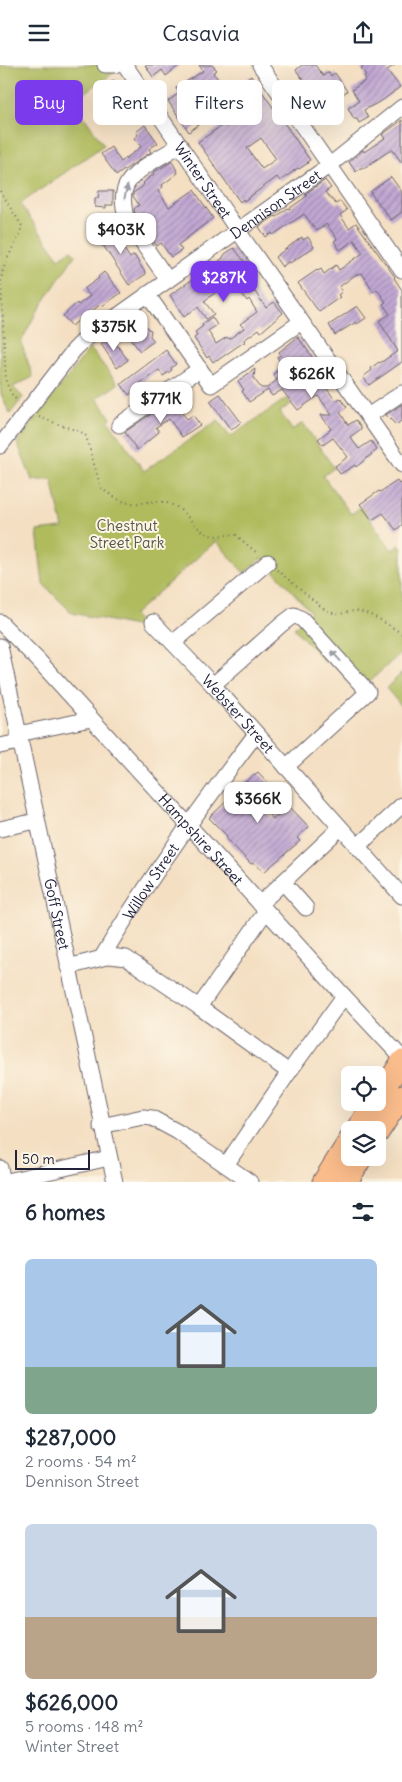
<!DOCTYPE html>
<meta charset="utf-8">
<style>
body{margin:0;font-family:Delius,sans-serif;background:#f6f6f7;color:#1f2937;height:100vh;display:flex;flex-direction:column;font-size:19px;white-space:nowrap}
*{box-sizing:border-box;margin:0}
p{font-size:16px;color:#747a83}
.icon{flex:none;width:28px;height:28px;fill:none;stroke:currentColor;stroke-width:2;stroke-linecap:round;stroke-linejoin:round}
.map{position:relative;height:1117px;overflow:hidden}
.panel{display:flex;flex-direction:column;background:#fff;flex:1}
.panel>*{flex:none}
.top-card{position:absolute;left:15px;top:15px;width:372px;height:45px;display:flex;gap:10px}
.buttons{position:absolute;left:341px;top:1001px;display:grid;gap:10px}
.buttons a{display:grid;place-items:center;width:45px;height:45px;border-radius:8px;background:#fff;box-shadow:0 5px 20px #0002;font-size:25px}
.scale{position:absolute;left:15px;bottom:12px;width:75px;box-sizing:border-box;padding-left:5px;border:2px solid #22223b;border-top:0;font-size:14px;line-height:18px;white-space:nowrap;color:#22223b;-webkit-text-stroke:4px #fcf5e5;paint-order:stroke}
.price{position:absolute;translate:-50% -42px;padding:0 11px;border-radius:10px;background:#fff;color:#222;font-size:16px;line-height:32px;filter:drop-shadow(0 1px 2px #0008)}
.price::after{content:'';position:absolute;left:50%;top:30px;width:15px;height:11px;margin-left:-8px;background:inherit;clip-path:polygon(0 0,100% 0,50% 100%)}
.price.current{background:#7c3aed;color:#fff}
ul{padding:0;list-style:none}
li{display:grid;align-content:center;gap:10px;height:265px;padding:0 25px}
li span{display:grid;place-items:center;height:155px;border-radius:8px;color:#555}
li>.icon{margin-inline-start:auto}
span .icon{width:90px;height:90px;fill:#fffc;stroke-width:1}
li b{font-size:21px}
h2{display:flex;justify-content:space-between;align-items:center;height:60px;padding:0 25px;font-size:21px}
.tag{padding:0 18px;border-radius:8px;background:#fff;box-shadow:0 5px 20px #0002;font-size:18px;line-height:45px}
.tag.current{background:#7c3aed;color:#fff}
header{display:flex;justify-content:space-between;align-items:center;height:65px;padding:0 25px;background:#fff;font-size:22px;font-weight:600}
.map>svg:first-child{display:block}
.green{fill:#afbb5d;stroke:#686e4c}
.building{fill:url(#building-hatch);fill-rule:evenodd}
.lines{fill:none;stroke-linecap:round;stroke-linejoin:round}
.minor-casing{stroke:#6c646a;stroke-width:17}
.highway-casing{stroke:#6c646a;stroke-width:23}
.path{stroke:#6c646a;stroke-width:2;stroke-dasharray:1 4;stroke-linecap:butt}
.minor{stroke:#fff;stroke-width:15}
.highway{stroke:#fabc8b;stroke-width:21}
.oneway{fill:#9c9ca7}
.labels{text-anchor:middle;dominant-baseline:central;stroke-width:4;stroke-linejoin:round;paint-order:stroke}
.street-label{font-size:15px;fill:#22223b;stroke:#fcf5e5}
.park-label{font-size:15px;fill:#535847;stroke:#fcf5e5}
</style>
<header><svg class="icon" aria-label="menu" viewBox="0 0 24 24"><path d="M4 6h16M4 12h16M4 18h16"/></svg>Casavia<svg class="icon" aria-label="share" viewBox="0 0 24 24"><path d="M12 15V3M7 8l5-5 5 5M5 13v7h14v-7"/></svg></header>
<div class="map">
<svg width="402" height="1117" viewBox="0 0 402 1117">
<defs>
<pattern id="building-hatch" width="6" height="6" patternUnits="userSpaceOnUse" patternTransform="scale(1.25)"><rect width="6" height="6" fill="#c1a8d3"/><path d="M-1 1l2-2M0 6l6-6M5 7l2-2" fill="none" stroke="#9c88ac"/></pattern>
</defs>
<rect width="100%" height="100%" fill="#fcf5e5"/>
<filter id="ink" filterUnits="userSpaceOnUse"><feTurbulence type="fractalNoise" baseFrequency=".02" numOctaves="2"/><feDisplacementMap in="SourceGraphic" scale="10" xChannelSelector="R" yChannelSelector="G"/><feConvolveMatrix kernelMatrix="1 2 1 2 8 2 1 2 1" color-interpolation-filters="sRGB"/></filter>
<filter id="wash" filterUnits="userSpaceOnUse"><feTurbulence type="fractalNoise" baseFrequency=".0096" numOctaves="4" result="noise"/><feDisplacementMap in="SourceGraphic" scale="20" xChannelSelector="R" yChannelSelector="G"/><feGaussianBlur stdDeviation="1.12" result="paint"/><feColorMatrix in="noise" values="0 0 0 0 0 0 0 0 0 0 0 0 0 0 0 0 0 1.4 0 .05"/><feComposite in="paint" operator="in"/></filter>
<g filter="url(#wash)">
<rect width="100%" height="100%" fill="#f4dfc2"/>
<g class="green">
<polygon points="0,0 111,0 116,6 73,36 104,80 20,139 59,193 71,185 75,190 35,250 21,277 33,312 13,322 23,332 10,349 1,329 0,315"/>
<polygon points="90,283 118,319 97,333 111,353 108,355 144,406 218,355 230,372 287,333 291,339 280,347 292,365 303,358 334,403 323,411 351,449 361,442 392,485 399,480 402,484 402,587 359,626 329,594 325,597 294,563 311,547 262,493 244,508 216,476 133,550 145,563 72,548 43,519 37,466 63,463 52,415 32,415 17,377"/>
<polygon points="402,608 402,642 386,623"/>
</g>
<g id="blocks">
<g class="building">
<polygon points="145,0 180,0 166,11 162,5 153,12"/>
<polygon points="199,0 212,0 217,5 213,8 219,15 206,24 217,38 206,46 208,47 205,50 207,53 189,67 168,36 179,28 176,23 203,6"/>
<polygon points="302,0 315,0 323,11 328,7 331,11 335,8 347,26 335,35 327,23 308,36 307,35 303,36 298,28 305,23 304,22 307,20 296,5"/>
<polygon points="367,0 395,0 387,5 400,22 383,35 364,45 368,53 359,58 357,54 354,54 348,43 359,36 352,25 366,15 364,11 366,10 361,3"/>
<path d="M251,11L310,95L307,97L308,98L299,104L298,103L280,116L277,112L244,136L243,134L240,137L198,77L224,59L226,62L244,50L241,46L257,35H250L243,26L231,35L227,29ZM261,73L276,94L262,104L247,83Z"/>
<polygon points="114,15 119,23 118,24 124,36 119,40 121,44 108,53 100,41 109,35 102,24"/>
<polygon points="402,55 402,98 392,84 364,103 360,103 356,107 349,97 363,85 364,87 385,73 382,70"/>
<polygon points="145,60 158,78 149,84 151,87 117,110 117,111 101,89 111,82 121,97 141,82 134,73 138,70 136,67"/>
<polygon points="172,96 178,108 162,120 163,122 158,126 169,142 194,125 213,153 178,180 182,185 171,192 161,178 157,181 135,151 134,144 139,140 133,131 133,128 142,122 144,119 143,118 154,109 153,108"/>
<polygon points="391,112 402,127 402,147 391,155 370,127"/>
<polygon points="325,115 331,123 325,127 336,139 340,136 347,145 340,150 349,163 356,158 395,212 394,213 402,225 402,297 369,320 363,312 372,305 371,303 379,297 380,298 398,286 379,256 390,249 383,239 386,237 377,224 374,227 362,208 355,210 339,222 342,227 338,230 340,232 319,247 298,218 317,205 318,206 321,204 324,209 336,200 339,205 363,188 354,175 340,185 334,176 337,174 336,172 326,159 317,166 304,149 273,170 272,168 266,172 259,162 275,151 276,152 288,143 289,144 307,131 305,129"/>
<polygon points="99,126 113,126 113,140 106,140 106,143 95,142 95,133 98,133"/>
<polygon points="113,159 121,171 117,174 130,193 134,190 146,209 129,220 103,180 102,181 96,172 100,170 99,168"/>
<polygon points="302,172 303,175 308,172 314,182 290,198 289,196 282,202 275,192"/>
<polygon points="234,183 252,206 245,212 266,243 274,237 283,248 261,267 259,264 244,275 245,277 241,279 218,295 217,294 213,297 209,291 207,293 194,273 197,271 195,267 203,261 202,259 212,252 217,260 208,266 216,279 227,272 229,274 244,263 240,259 257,247 249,234 247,236 238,223 224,233 219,225 204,236 214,249 206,254 198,242 184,252 170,230 222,194 225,189"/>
<polygon points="104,207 121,228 104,240 98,241 82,256 80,254 72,261 63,251 77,238 78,240 90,231 84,224 99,213 98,212"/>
<polygon points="357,241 366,253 357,259 356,257 335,270 329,260"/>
<polygon points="144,259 148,264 151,265 150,271 154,276 140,286 128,271"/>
<polygon points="111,272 128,295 117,303 101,279"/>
<polygon points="298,272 332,320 327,324 336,336 340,333 347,342 340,347 348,360 356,355 361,362 361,364 350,372 359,384 371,376 377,385 356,402 355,400 340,409 335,401 348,392 333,373 323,380 318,374 331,364 321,350 332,350 319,332 318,331 298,345 282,325 272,331 268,325 249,337 242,326 244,325 238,316 255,304 254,314 261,323 267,323 277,315 273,309 283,301 277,292 281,290 279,287"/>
<polygon points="166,285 176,299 171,303 172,305 163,311 159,305 140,318 141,320 129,330 121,319"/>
<polygon points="220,329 241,357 231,365 210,336"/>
<polygon points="171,335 187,354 193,350 200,360 182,372 169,354 156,362 159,367 137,385 125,367"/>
<polygon points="402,339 402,355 396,360 386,350"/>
<polygon points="397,416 399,419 402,417 402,460 396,465 383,448 372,455 360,439 379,426 380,427"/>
<polygon points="258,707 278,728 262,742 273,754 289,741 309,762 297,773 300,776 264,807 254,798 251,799 226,773 227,771 209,753 238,725 236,724"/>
</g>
</g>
</g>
<g filter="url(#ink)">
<use href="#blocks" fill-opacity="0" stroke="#6c646a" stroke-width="1"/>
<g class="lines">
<g class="minor-casing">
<g id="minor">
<polyline points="105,0 115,0"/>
<path id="s1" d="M125,0L238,166L402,400"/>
<polyline points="260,0 402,205"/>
<path d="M168,215L127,156C124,145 121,132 126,121C133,105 165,90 180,80"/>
<polyline points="147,229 211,320 301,257"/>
<polyline points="368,351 402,328"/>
<polyline points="119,360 200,304"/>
<path id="s2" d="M0,381L74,285L85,274L330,100L402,42"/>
<path id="s3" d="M0,557L38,595L344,931L402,993"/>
<path id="s4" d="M153,557L213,620L402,831"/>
<polyline points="173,578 268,497"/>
<path id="s5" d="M0,581L115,1117"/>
<polyline points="213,620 282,559 294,550 302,554 368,627 286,702"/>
<polyline points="18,669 91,654"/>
<polyline points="0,681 19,677"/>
<polyline points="0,764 36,756"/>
<polyline points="357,782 402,740"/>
<polyline points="283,817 306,843"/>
<polyline points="260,839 340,763"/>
<path id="s6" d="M102,892C148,815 201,741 256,669"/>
<polyline points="68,902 110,891 126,893 199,942 289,1007"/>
<polyline points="199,942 266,846"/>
<polyline points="101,1061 143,1052 152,1053 178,1067 250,1117"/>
<polyline points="226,1100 289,1007 344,931"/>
<polyline points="0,1103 3,1117 109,1093"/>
</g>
</g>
<g class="highway-casing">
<g id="highway">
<polyline points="378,1033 402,996"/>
<polyline points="356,1065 374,1038"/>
<polyline points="378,1068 402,1031"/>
<polyline points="323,1117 350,1074"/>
<polyline points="347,1117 362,1092"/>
</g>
</g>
<g class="path">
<path d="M0,126L22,161C17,180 3,195 1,216L6,317L11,328L18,337"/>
<path d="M39,352L83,368L86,371L100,420C103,425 106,427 111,430C135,447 149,431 170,439C187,445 193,464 210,470C217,472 228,469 236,470L258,489"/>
<path d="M277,505L325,545C344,553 342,546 356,546C369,546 392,562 402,569"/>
</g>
<use href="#minor" class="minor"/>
<use href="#highway" class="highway"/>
</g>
<defs><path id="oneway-solid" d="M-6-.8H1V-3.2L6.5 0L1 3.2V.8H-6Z" transform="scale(1.25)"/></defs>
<g class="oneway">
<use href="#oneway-solid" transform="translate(126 127) rotate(-76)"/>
<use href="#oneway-solid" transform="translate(336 591) rotate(-132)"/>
</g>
</g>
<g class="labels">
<g class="street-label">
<text stroke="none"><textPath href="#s1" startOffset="139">Winter Street</textPath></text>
<text stroke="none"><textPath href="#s2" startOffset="370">Dennison Street</textPath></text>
<text stroke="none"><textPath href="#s4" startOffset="125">Webster Street</textPath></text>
<text stroke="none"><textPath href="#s3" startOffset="296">Hampshire Street</textPath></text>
<text stroke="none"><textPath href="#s6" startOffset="90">Willow Street</textPath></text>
<text stroke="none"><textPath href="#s5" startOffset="274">Goff Street</textPath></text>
</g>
<g class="park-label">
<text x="127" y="460">Chestnut<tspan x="127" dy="17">Street Park</tspan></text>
</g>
</g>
</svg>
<div class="buttons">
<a><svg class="icon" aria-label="locate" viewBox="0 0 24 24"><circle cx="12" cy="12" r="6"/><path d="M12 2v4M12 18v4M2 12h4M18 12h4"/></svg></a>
<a><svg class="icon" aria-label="layers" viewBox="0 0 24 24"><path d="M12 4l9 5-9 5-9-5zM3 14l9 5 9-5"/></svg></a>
</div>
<div class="scale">50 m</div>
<b class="price" style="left:121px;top:190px">$403K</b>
<b class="price current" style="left:224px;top:238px">$287K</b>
<b class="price" style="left:114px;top:287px">$375K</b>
<b class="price" style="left:312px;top:334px">$626K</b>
<b class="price" style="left:161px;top:359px">$771K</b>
<b class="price" style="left:258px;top:759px">$366K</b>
<div class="top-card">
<a class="tag current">Buy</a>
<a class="tag">Rent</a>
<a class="tag">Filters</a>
<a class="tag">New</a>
</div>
</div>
<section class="panel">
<h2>6 homes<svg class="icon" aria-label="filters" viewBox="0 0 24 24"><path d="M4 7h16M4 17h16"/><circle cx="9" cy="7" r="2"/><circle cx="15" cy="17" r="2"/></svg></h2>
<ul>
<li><span style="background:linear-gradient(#a9c7e8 70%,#7fa58c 0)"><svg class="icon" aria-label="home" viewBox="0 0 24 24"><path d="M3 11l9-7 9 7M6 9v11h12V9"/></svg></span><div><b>$287,000</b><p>2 rooms · 54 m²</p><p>Dennison Street</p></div></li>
<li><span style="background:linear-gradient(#c9d6e8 60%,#b9a48a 0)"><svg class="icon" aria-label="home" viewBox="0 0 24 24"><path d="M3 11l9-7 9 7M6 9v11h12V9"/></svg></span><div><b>$626,000</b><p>5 rooms · 148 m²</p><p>Winter Street</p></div></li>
</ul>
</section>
